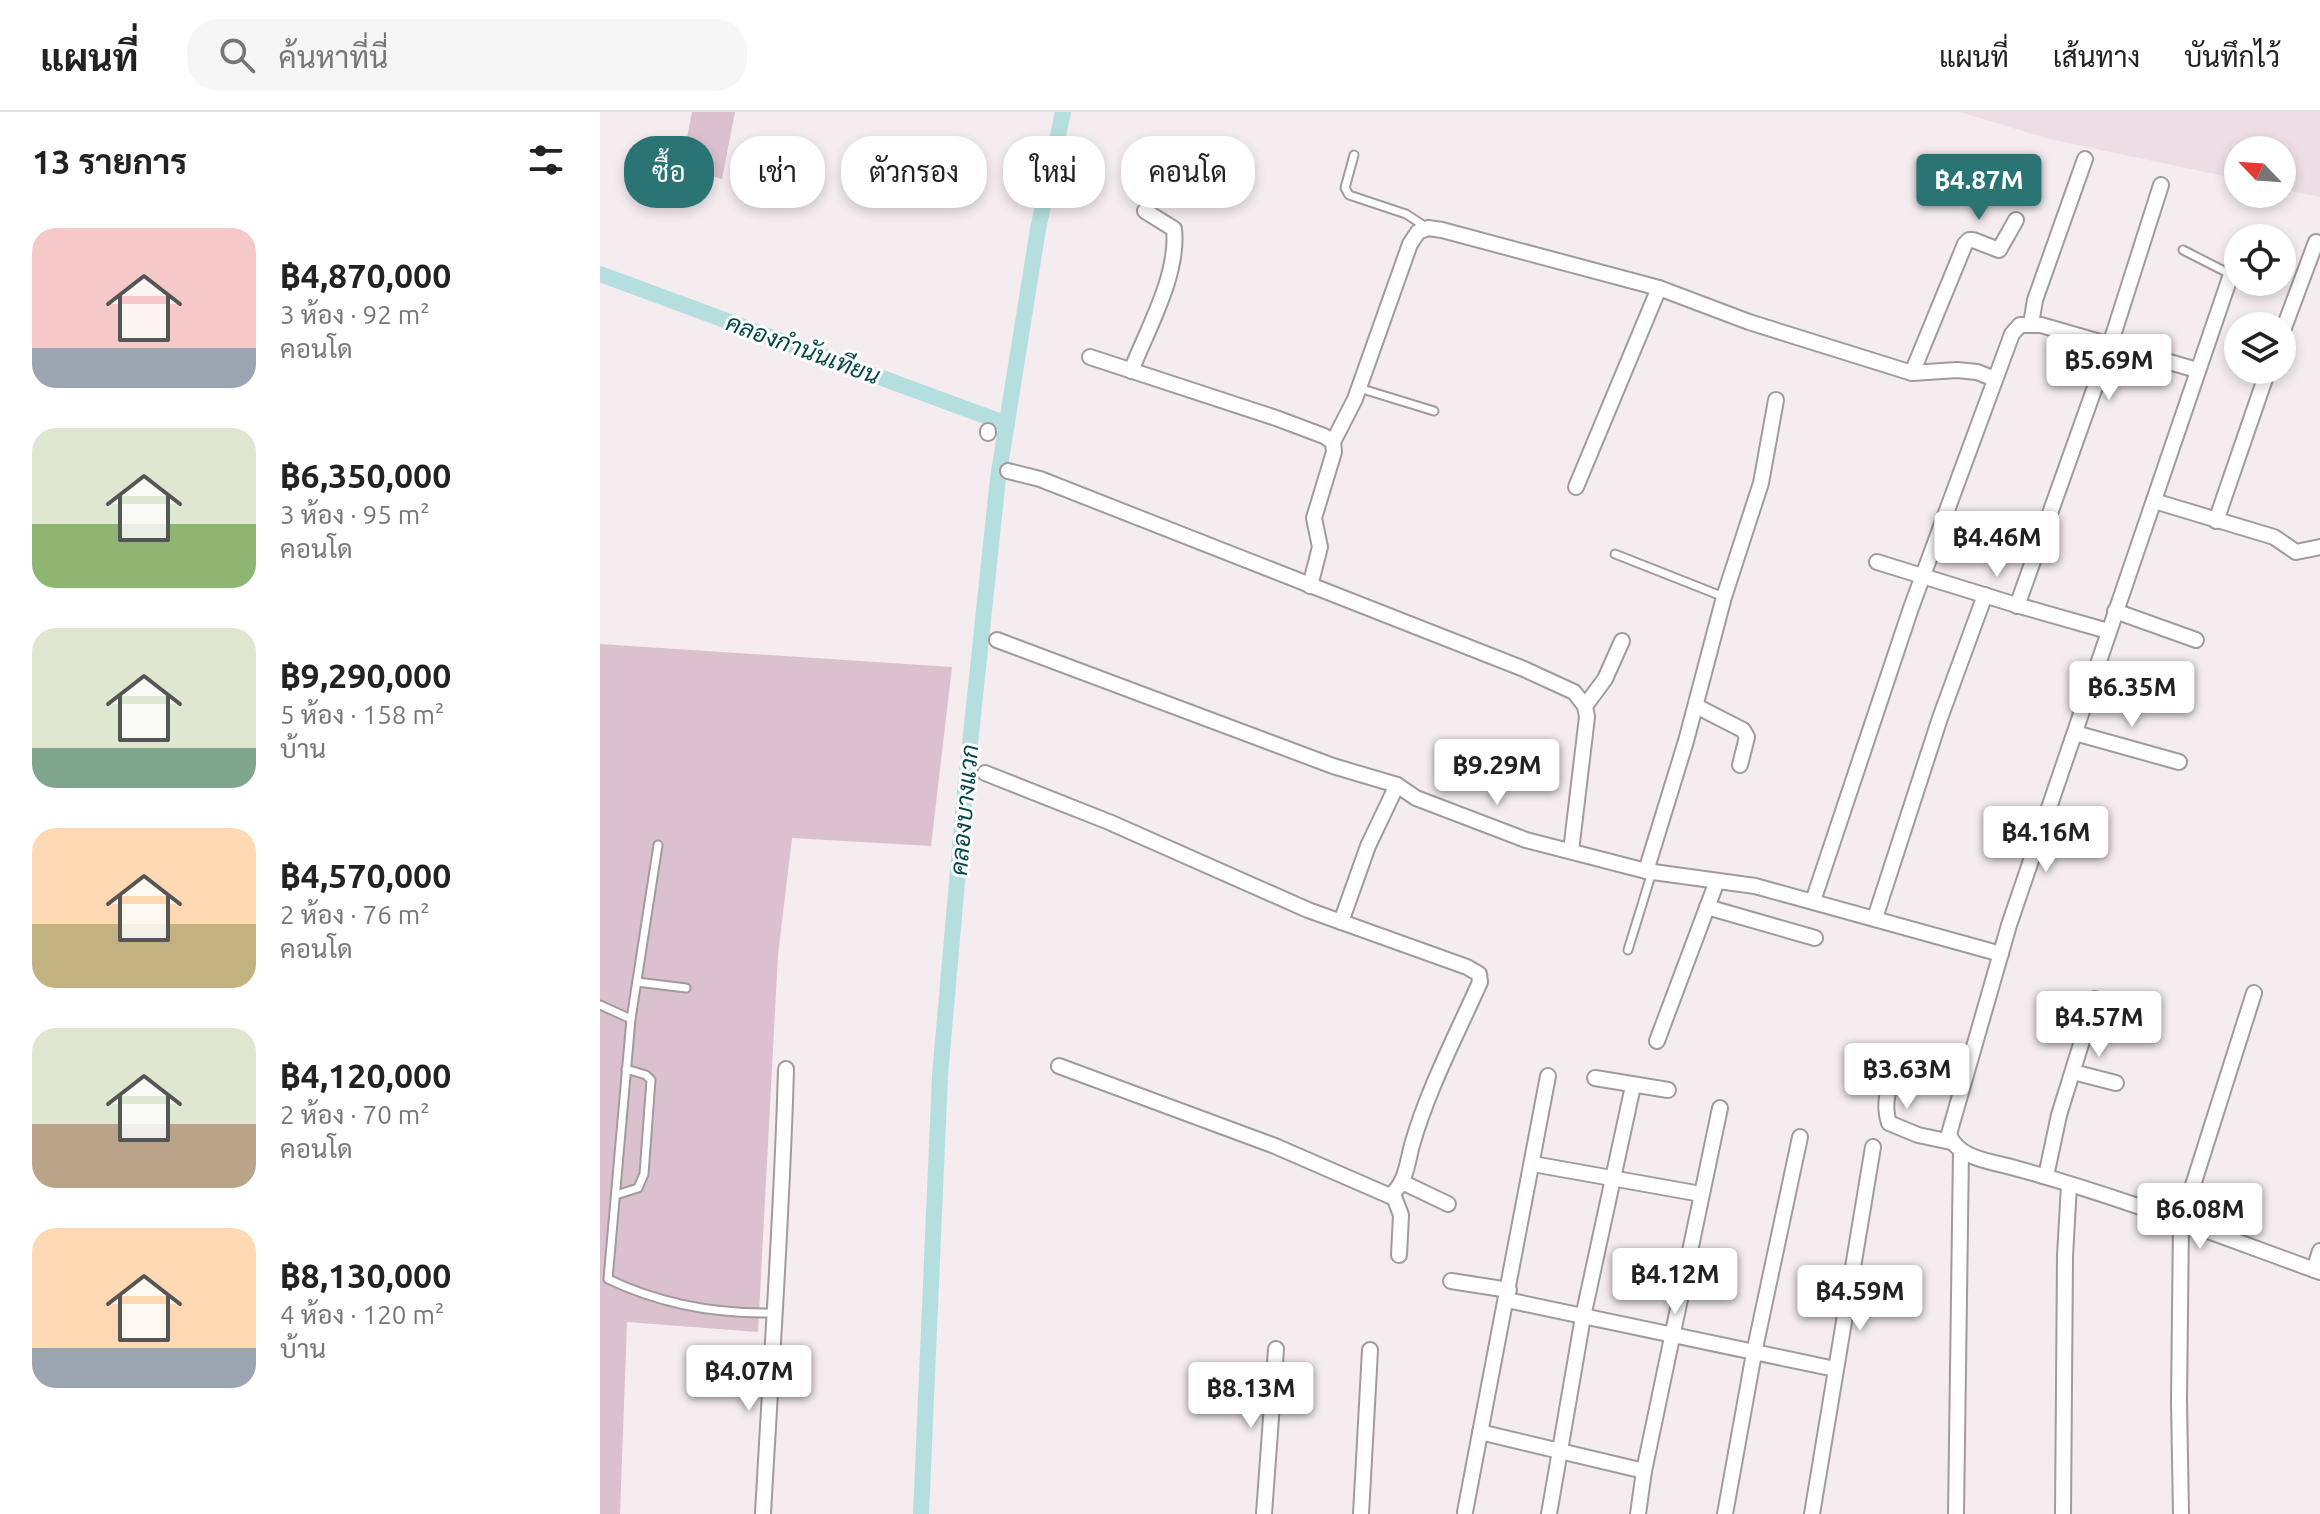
<!DOCTYPE html>
<html lang="th">
<meta charset="utf-8">
<style>
body{margin:0;font-family:Ubuntu,Sarabun,sans-serif;background:#f6f6f6;color:#222;height:100vh;display:flex;flex-direction:column;font-size:30px;white-space:nowrap}
*{box-sizing:border-box;margin:0}
p{font-size:26px;color:#767676}
.icon{flex:none;width:44px;height:44px;fill:none;stroke:currentColor;stroke-width:2;stroke-linecap:round;stroke-linejoin:round}
.map{position:relative;flex:1;overflow:hidden}
.panel{display:flex;flex-direction:column;background:#fff;width:600px}
.panel>*{flex:none}
.hud{position:absolute;left:24px;top:24px;width:760px;height:72px;display:flex;gap:16px}
.needle{width:52px;rotate:295deg}
.controls{position:absolute;left:1624px;top:24px;display:grid;gap:16px}
.controls a{display:grid;place-items:center;width:72px;height:72px;border-radius:50%;background:#fff;box-shadow:0 4px 12px #0003;font-size:40px}
.price{position:absolute;translate:-50% -68px;padding:0 18px;border-radius:8px;background:#fff;color:#222;font-size:26px;line-height:52px;filter:drop-shadow(0 2px 4px #0008)}
.price::after{content:'';position:absolute;left:50%;top:48px;width:24px;height:18px;margin-left:-12px;background:inherit;clip-path:polygon(0 0,100% 0,50% 100%)}
.price.current{background:#2a7473;color:#fff}
ul{padding:0;list-style:none}
li{display:flex;align-items:center;gap:24px;height:200px;padding:0 32px}
li span{display:grid;place-items:center;flex:none;width:224px;height:160px;border-radius:24px;color:#555}
li>.icon{margin-inline-start:auto}
span .icon{width:96px;height:96px;fill:#fffc;stroke-width:1}
li b{font-size:34px}
h2{display:flex;justify-content:space-between;align-items:center;height:96px;padding:0 32px;font-size:34px}
.chip{padding:0 28px;border-radius:32px;background:#fff;box-shadow:0 4px 12px #0003;font-size:28px;line-height:72px}
.chip.current{background:#2a7473;color:#fff}
header{display:flex;align-items:center;gap:48px;box-sizing:border-box;height:112px;padding:0 40px;background:#fff;border-bottom:2px solid #e0e0e0}
header strong{font-size:38px}
nav{display:flex;gap:44px;margin-inline-start:auto;font-size:28px}
.search{width:560px;height:72px;background:#f6f6f6;display:flex;align-items:center;gap:20px;box-sizing:border-box;padding:0 28px;border-radius:32px;color:#767676;font-size:30px}
main{display:flex;flex:1;min-height:0}
.map>svg:first-child{display:block}
.built{fill:#eedde5}
.green{fill:#dbc0cd}
.lines{fill:none;stroke-linecap:round;stroke-linejoin:round}
.canal{stroke:#b5dfde;stroke-width:16}
.lane-casing{stroke:#a29a9d;stroke-width:11}
.street-casing{stroke:#a29a9d;stroke-width:18}
.lane{stroke:#fff;stroke-width:7}
.street{stroke:#fff;stroke-width:14}
.labels{text-anchor:middle;dominant-baseline:central;stroke-width:6;stroke-linejoin:round;paint-order:stroke}
.water-label{font-size:24px;font-style:italic;fill:#064747;stroke:#fff}
</style>
<header>
<strong>แผนที่</strong>
<div class="search"><svg class="icon" aria-label="search" viewBox="0 0 24 24"><circle cx="10" cy="10" r="6"/><path d="M15 15l6 6"/></svg>ค้นหาที่นี่</div>
<nav><a>แผนที่</a><a>เส้นทาง</a><a>บันทึกไว้</a></nav>
</header>
<main>
<section class="panel">
<h2>13 รายการ<svg class="icon" aria-label="filters" viewBox="0 0 24 24"><path d="M4 7h16M4 17h16"/><circle cx="9" cy="7" r="2"/><circle cx="15" cy="17" r="2"/></svg></h2>
<ul>
<li><span style="background:linear-gradient(#f6c9c9 75%,#9aa5b1 0)"><svg class="icon" aria-label="home" viewBox="0 0 24 24"><path d="M3 11l9-7 9 7M6 9v11h12V9"/></svg></span><div><b>฿4,870,000</b><p>3 ห้อง · 92 m²</p><p>คอนโด</p></div></li>
<li><span style="background:linear-gradient(#dfe7d0 60%,#8fb573 0)"><svg class="icon" aria-label="home" viewBox="0 0 24 24"><path d="M3 11l9-7 9 7M6 9v11h12V9"/></svg></span><div><b>฿6,350,000</b><p>3 ห้อง · 95 m²</p><p>คอนโด</p></div></li>
<li><span style="background:linear-gradient(#dfe7d0 75%,#7fa58c 0)"><svg class="icon" aria-label="home" viewBox="0 0 24 24"><path d="M3 11l9-7 9 7M6 9v11h12V9"/></svg></span><div><b>฿9,290,000</b><p>5 ห้อง · 158 m²</p><p>บ้าน</p></div></li>
<li><span style="background:linear-gradient(#ffd9b3 60%,#c2b280 0)"><svg class="icon" aria-label="home" viewBox="0 0 24 24"><path d="M3 11l9-7 9 7M6 9v11h12V9"/></svg></span><div><b>฿4,570,000</b><p>2 ห้อง · 76 m²</p><p>คอนโด</p></div></li>
<li><span style="background:linear-gradient(#dfe7d0 60%,#b9a48a 0)"><svg class="icon" aria-label="home" viewBox="0 0 24 24"><path d="M3 11l9-7 9 7M6 9v11h12V9"/></svg></span><div><b>฿4,120,000</b><p>2 ห้อง · 70 m²</p><p>คอนโด</p></div></li>
<li><span style="background:linear-gradient(#ffd9b3 75%,#9aa5b1 0)"><svg class="icon" aria-label="home" viewBox="0 0 24 24"><path d="M3 11l9-7 9 7M6 9v11h12V9"/></svg></span><div><b>฿8,130,000</b><p>4 ห้อง · 120 m²</p><p>บ้าน</p></div></li>
</ul>
</section>
<div class="map">
<svg width="1720" height="1402" viewBox="0 0 1720 1402">
<rect width="100%" height="100%" fill="#f5ecf0"/>
<polygon class="built" points="1360,0 1720,0 1720,85 1682,77 1682,38 1638,38 1638,67 1449,27"/>
<g class="green">
<polygon points="92,0 135,0 122,67 81,56"/>
<polygon points="0,532 352,555 331,734 192,726 178,843 158,1220 27,1210 20,1402 0,1402"/>
</g>
<g class="lines">
<g class="canal">
<polyline points="0,162 407,312"/>
<polyline points="321,1402 340,963 365,679 398,366 438,117 463,0"/>
</g>
<g class="lane-casing">
<g id="lane">
<polyline points="754,43 745,76 749,83 806,102 826,115"/>
<polyline points="1583,138 1630,162"/>
<polyline points="759,276 834,299"/>
<polyline points="1015,442 1124,485"/>
<polyline points="1028,838 1052,760"/>
<polyline points="37,870 86,876"/>
<path d="M0,893L31,907L8,1167C60,1192 116,1202 173,1201"/>
<polyline points="31,907 58,733"/>
<polyline points="16,1083 38,1076 44,1062 51,968 46,963 26,957"/>
</g>
</g>
<g class="street-casing">
<g id="street">
<path d="M1638,142L1409,813L1349,1022C1357,1046 1389,1049 1411,1055C1516,1083 1618,1123 1720,1160"/>
<polyline points="1431,212 1435,188 1485,47"/>
<polyline points="1682,221 1716,130"/>
<polyline points="490,245 676,306 724,324 733,330 734,340 714,406 720,435 710,474"/>
<path d="M531,259C548,216 579,162 574,117L545,99"/>
<polyline points="1312,261 1365,132 1369,128 1373,128 1399,138 1416,108"/>
<polyline points="388,321 388,319"/>
<polyline points="733,330 755,287 810,132 818,120 828,116 842,118 1059,176 1149,210 1312,261 1357,258 1377,260 1395,267"/>
<polyline points="408,359 440,367 924,557 974,580 985,594 987,605 971,739"/>
<polyline points="976,375 1059,176"/>
<polyline points="1554,389 1674,425 1696,440 1720,435"/>
<polyline points="1616,409 1668,258"/>
<polyline points="1277,450 1413,492 1508,519"/>
<polyline points="1417,494 1510,233 1561,73"/>
<polyline points="1515,499 1596,528"/>
<polyline points="397,528 733,654 797,673 816,686 926,728 1046,759 1155,774 1401,842"/>
<polyline points="985,594 1005,567 1022,529"/>
<polyline points="1096,594 1143,618 1147,625 1140,653"/>
<polyline points="1475,621 1579,650"/>
<path d="M385,661L509,710L708,798L867,855L879,862L880,870C856,924 828,977 812,1033C807,1052 806,1071 790,1084L675,1034L459,954"/>
<polyline points="1046,759 1086,629 1124,485 1161,371 1176,288"/>
<polyline points="1213,789 1311,496 1412,222 1420,213 1441,213 1597,258"/>
<polyline points="1107,795 1215,826"/>
<polyline points="1275,806 1340,606 1385,483"/>
<polyline points="741,810 768,734 797,673"/>
<polyline points="1057,929 1117,769"/>
<path d="M1301,946C1292,968 1281,987 1289,1011L1318,1023L1351,1030"/>
<polyline points="1473,960 1516,971"/>
<polyline points="995,966 1068,978"/>
<polyline points="933,1052 1101,1082"/>
<polyline points="1446,1064 1459,1003 1495,887"/>
<polyline points="802,1070 848,1092"/>
<polyline points="793,1082 801,1103 799,1143"/>
<polyline points="1714,1158 1720,1139"/>
<polyline points="851,1169 909,1178"/>
<polyline points="907,1188 1235,1257"/>
<polyline points="880,1320 1044,1359"/>
<polyline points="865,1400 948,964"/>
<path d="M163,1402C171,1254 182,1105 186,957"/>
<polyline points="664,1402 676,1237"/>
<polyline points="761,1402 770,1238"/>
<polyline points="949,1402 983,1205 1033,974"/>
<polyline points="1038,1402 1044,1359 1120,996"/>
<polyline points="1125,1402 1154,1241 1200,1025"/>
<polyline points="1212,1402 1273,1035"/>
<polyline points="1356,1402 1361,1039"/>
<polyline points="1463,1402 1465,1144 1469,1073"/>
<polyline points="1581,1402 1579,1289 1581,1111 1654,881"/>
</g>
</g>
<use href="#lane" class="lane"/>
<use href="#street" class="street"/>
</g>
<g class="labels">
<g class="water-label">
<text transform="translate(203 237) rotate(20)">คลองกำนันเทียน</text>
<text transform="translate(364 698) rotate(-85)">คลองบางแวก</text>
</g>
</g>
</svg>
<div class="controls">
<a><svg class="needle" viewBox="-14 -14 28 28"><path d="M0-13l5 13h-10z" fill="#e53935"/><path d="M0 13l5-13h-10z" fill="#767676"/></svg></a>
<a><svg class="icon" aria-label="locate" viewBox="0 0 24 24"><circle cx="12" cy="12" r="6"/><path d="M12 2v4M12 18v4M2 12h4M18 12h4"/></svg></a>
<a><svg class="icon" aria-label="layers" viewBox="0 0 24 24"><path d="M12 4l9 5-9 5-9-5zM3 14l9 5 9-5"/></svg></a>
</div>
<b class="price current" style="left:1379px;top:110px">฿4.87M</b>
<b class="price" style="left:1509px;top:290px">฿5.69M</b>
<b class="price" style="left:1397px;top:467px">฿4.46M</b>
<b class="price" style="left:1532px;top:617px">฿6.35M</b>
<b class="price" style="left:897px;top:695px">฿9.29M</b>
<b class="price" style="left:1446px;top:762px">฿4.16M</b>
<b class="price" style="left:1499px;top:947px">฿4.57M</b>
<b class="price" style="left:1307px;top:999px">฿3.63M</b>
<b class="price" style="left:1600px;top:1139px">฿6.08M</b>
<b class="price" style="left:1075px;top:1204px">฿4.12M</b>
<b class="price" style="left:1260px;top:1221px">฿4.59M</b>
<b class="price" style="left:149px;top:1301px">฿4.07M</b>
<b class="price" style="left:651px;top:1318px">฿8.13M</b>
<div class="hud">
<a class="chip current">ซื้อ</a>
<a class="chip">เช่า</a>
<a class="chip">ตัวกรอง</a>
<a class="chip">ใหม่</a>
<a class="chip">คอนโด</a>
</div>
</div>
</main>
